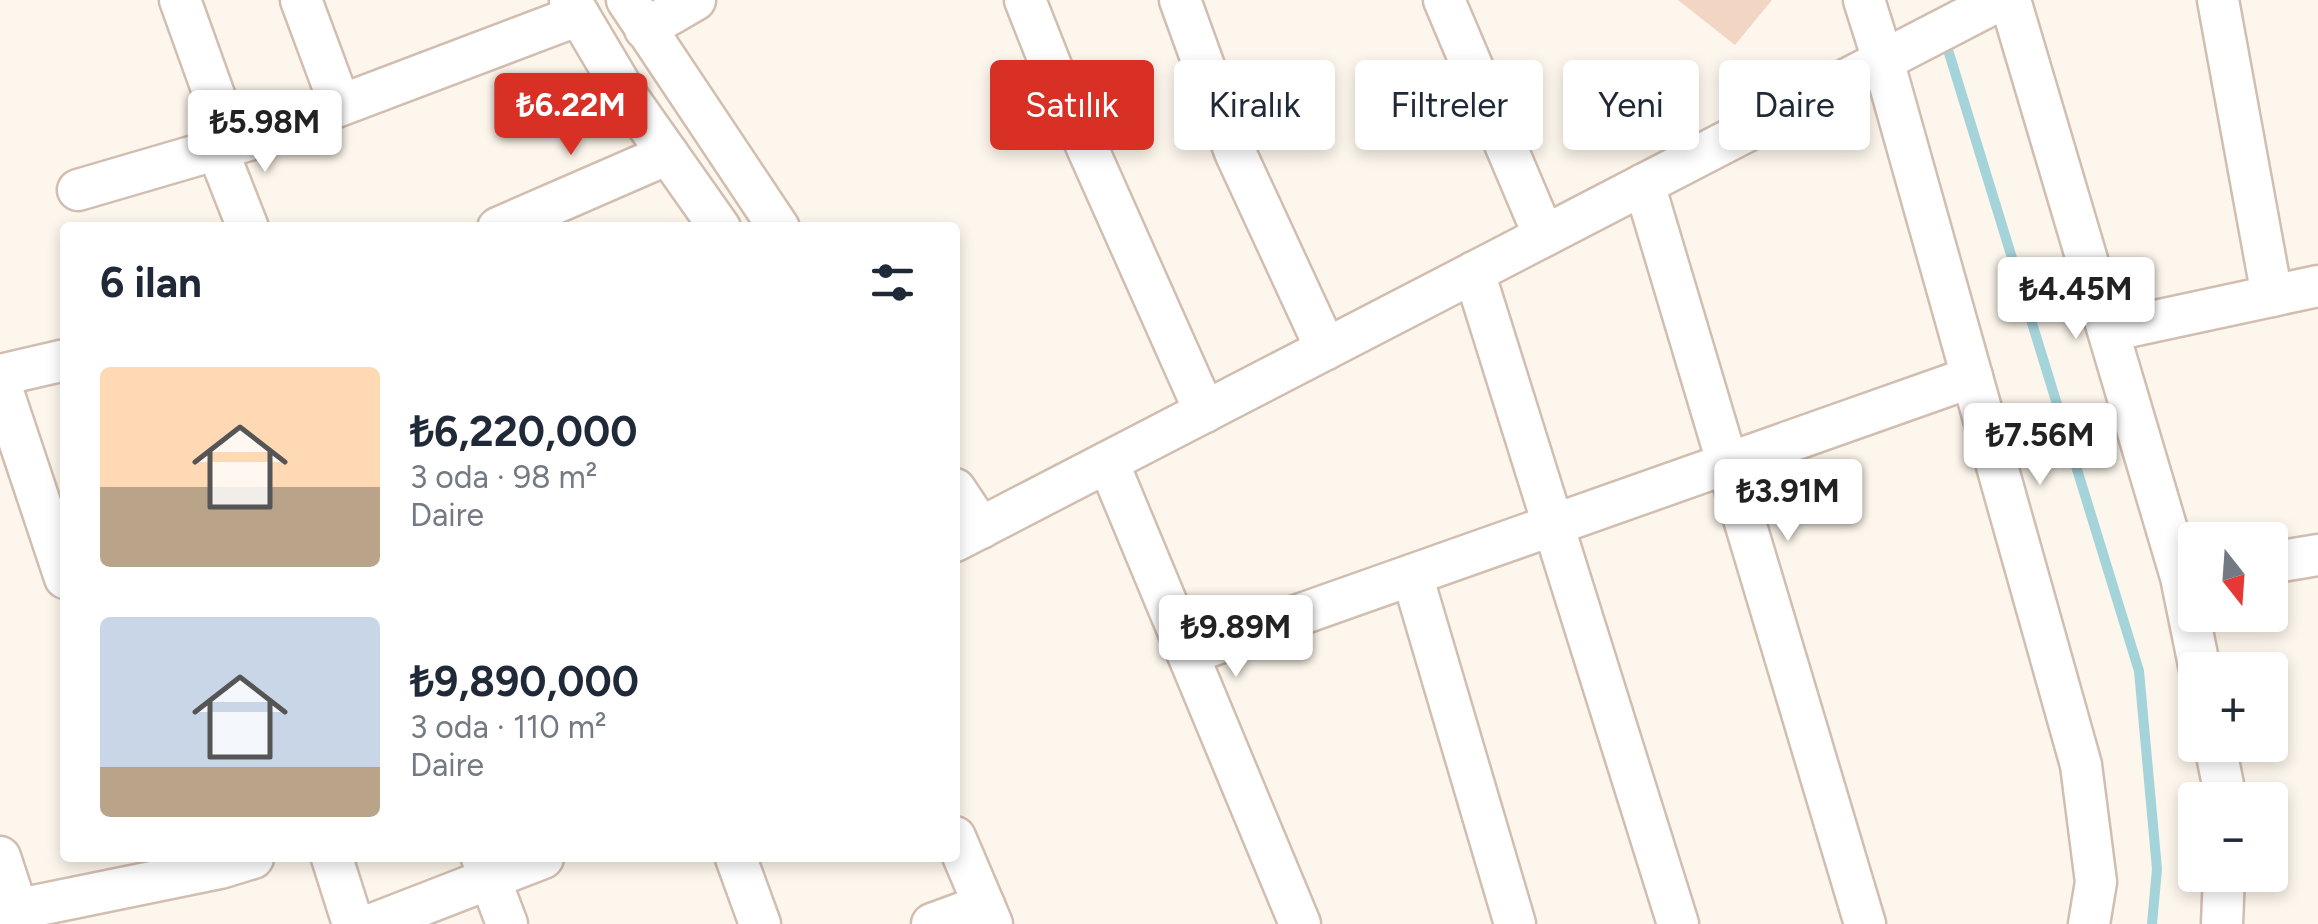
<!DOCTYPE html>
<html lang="tr">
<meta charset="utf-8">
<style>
body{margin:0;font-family:Figtree,sans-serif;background:#f6f6f7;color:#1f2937;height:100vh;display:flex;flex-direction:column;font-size:38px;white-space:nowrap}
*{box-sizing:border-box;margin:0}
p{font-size:32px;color:#747a83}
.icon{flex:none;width:55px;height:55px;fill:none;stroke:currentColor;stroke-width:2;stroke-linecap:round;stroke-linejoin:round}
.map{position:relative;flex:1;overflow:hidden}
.sheet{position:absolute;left:60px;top:222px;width:900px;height:640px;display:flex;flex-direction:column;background:#fff;border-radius:10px;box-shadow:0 5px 15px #0003}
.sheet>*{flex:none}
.hud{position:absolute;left:990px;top:60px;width:950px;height:90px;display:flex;gap:20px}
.needle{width:65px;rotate:163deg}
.fabs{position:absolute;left:2178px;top:522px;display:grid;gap:20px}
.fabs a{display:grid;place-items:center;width:110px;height:110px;border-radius:10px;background:#fff;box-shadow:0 5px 15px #0003;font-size:50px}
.price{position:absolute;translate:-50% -85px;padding:0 22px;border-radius:10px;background:#fff;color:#222;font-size:32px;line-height:65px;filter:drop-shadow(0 2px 5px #0008)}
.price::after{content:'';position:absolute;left:50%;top:60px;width:30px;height:22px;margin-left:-15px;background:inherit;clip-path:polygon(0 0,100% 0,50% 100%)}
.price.current{background:#d93025;color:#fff}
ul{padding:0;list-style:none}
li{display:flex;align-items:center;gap:30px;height:250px;padding:0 40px}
li span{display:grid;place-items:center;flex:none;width:280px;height:200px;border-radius:10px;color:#555}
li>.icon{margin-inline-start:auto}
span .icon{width:120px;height:120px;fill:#fffc;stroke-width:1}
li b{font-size:42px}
h2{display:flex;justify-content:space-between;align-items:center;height:120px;padding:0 40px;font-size:42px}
.pill{padding:0 35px;border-radius:10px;background:#fff;box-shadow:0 5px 15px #0003;font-size:35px;line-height:90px}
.pill.current{background:#d93025;color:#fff}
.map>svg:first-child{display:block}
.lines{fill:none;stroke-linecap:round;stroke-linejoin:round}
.stream{stroke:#a5d3da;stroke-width:10}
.building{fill:#f3d5c3}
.minor-casing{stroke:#d1beb0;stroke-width:45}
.minor{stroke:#fff;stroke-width:40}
</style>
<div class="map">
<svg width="2318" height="924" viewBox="0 0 2318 924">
<rect width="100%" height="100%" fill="#fdf6ec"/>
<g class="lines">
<polyline class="stream" points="1945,40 2139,671 2157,869 2152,924"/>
</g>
<polygon class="building" points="1678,0 1772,0 1735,45"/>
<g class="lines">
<g class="minor-casing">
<g id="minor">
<polyline points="180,0 232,145"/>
<polyline points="301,0 340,105"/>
<polyline points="570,0 627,96 720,228"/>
<polyline points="627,0 779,228"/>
<polyline points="1025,0 1053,71 1205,412"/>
<polyline points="1180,0 1235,152 1326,349"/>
<polyline points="1444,0 1544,236"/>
<polyline points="1864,0 1883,60 2081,765 2096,882 2089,924"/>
<polyline points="2010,0 2181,577 2200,670"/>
<polyline points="2218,0 2272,296"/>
<polyline points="645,29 695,0"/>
<polyline points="217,149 248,228"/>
<polyline points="1644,184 1865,924"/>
<polyline points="78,190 249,140 579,15"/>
<polyline points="498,228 668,154"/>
<polyline points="1474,272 1678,924"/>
<polyline points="2109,331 2318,286"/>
<polyline points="0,375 65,360"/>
<polyline points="0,383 65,578"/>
<polyline points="1108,462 1300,924"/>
<polyline points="955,489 981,528"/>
<polyline points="955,541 2000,0"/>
<polyline points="2270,563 2318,555"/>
<polyline points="1412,575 1515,924"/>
<polyline points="1188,654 1972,377"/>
<polyline points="2215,745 2226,800"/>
<polyline points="955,837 992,924"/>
<polyline points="0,857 22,924"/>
<polyline points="332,858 353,924"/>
<polyline points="482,858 507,924"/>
<polyline points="736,858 760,924"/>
<polyline points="0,913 220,868 253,858"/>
<polyline points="373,924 543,858"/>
<polyline points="932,924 984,905"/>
<polyline points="2222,924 2224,875"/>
</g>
</g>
<use href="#minor" class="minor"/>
</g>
</svg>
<div class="fabs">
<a><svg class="needle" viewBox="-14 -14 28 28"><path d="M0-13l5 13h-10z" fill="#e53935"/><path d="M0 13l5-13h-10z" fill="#747a83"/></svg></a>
<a>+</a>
<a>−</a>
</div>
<b class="price current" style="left:571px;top:158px">₺6.22M</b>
<b class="price" style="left:265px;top:175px">₺5.98M</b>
<b class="price" style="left:2076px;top:342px">₺4.45M</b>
<b class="price" style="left:2040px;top:488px">₺7.56M</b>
<b class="price" style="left:1788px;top:544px">₺3.91M</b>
<b class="price" style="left:1236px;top:680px">₺9.89M</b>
<div class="hud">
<a class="pill current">Satılık</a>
<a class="pill">Kiralık</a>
<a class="pill">Filtreler</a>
<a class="pill">Yeni</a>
<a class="pill">Daire</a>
</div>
<section class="sheet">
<h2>6 ilan<svg class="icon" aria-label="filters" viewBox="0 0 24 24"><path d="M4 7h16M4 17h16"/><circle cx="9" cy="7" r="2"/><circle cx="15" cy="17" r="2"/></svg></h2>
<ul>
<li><span style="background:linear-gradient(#ffd9b3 60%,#b9a48a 0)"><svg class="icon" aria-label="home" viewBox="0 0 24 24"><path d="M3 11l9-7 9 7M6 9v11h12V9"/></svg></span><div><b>₺6,220,000</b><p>3 oda · 98 m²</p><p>Daire</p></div></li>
<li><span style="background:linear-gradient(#c9d6e8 75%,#b9a48a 0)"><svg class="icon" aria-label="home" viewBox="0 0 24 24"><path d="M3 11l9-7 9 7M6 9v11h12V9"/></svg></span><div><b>₺9,890,000</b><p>3 oda · 110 m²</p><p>Daire</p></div></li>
</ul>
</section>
</div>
